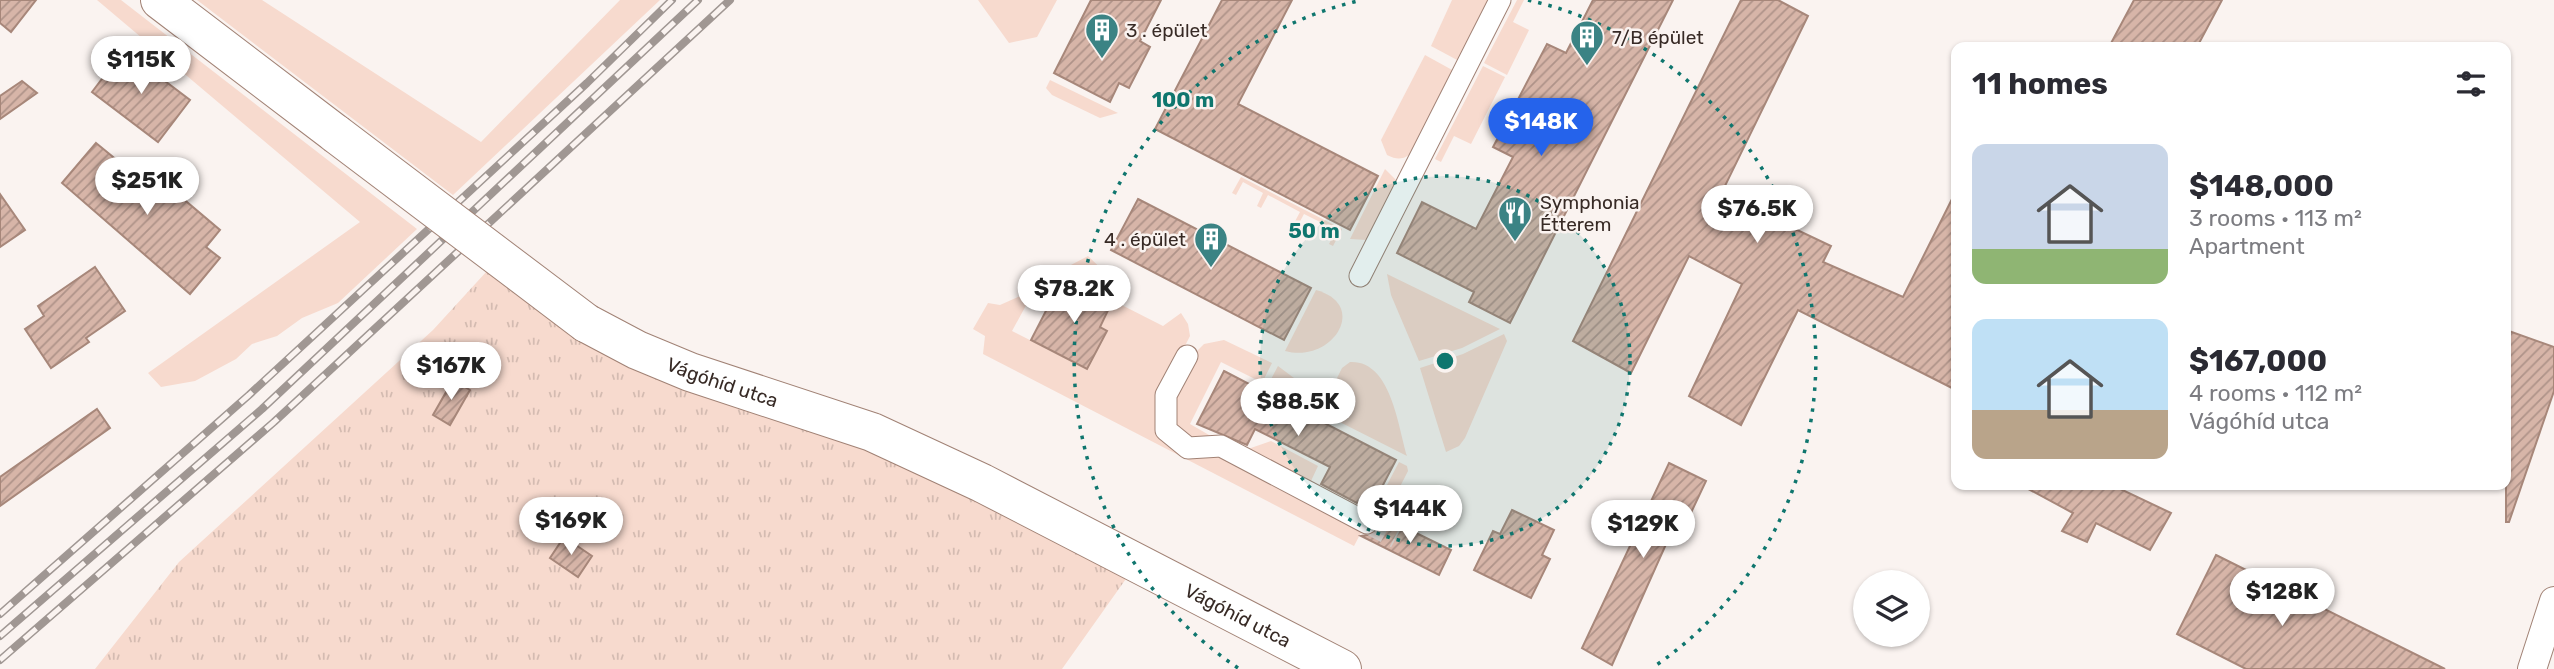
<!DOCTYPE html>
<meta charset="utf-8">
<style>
body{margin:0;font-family:Rubik,sans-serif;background:#f7f7f7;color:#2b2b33;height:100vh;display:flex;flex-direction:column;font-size:26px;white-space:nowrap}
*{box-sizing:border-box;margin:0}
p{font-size:23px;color:#7c7c81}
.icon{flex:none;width:38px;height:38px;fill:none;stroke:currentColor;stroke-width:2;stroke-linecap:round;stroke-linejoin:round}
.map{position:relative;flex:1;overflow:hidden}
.sheet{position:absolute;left:1951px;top:42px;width:560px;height:448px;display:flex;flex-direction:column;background:#fff;border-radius:14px;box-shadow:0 2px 5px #0004}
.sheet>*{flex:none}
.controls{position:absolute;left:1853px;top:570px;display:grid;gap:14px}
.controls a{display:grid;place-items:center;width:77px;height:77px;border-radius:50%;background:#fff;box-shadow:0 2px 5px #0004;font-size:35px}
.price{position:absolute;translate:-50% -60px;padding:0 16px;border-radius:24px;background:#fff;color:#222;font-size:23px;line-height:46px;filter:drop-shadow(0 2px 4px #0008)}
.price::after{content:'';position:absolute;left:50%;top:42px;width:21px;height:16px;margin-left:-10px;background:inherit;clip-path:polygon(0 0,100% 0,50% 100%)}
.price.on{background:#2563eb;color:#fff}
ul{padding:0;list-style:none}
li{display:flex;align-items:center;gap:21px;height:175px;padding:0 21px}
li span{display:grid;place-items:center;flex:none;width:196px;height:140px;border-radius:14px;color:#555}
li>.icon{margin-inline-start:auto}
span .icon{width:84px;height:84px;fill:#fffc;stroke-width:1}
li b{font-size:30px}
h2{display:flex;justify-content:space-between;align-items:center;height:84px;padding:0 21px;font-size:30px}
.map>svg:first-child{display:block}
.green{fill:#f7dace}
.park{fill:url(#park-tufts)}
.building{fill:url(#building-hatch);stroke:#a7877a;stroke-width:2}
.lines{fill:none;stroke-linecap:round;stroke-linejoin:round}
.pedestrian-tunnel{stroke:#d3cbc7;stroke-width:21;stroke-dasharray:21 10;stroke-linecap:butt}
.pedestrian-casing{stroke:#a18275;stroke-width:23}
.minor-casing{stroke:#a18275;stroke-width:30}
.secondary-casing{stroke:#a18275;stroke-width:40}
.pedestrian{stroke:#fff;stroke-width:21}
.minor{stroke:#fff;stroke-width:28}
.secondary{stroke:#fff;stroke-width:38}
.rail-casing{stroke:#a09793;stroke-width:8}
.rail{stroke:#faf3f0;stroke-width:5;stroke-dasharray:16;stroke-linecap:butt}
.secondary-bridge-casing{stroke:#a18275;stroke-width:40;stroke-linecap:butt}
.secondary-bridge{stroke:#fff;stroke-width:38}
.ring{fill:none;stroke:#0f766e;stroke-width:3.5;stroke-dasharray:3.5 7}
.labels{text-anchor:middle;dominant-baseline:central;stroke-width:5;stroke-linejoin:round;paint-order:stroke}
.poi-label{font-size:19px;fill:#372a25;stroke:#faf3f0;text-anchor:start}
.street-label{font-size:19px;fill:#372a25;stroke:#faf3f0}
.centre{fill:#0f766e;stroke:#faf3f0;stroke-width:3.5}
.ring-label{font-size:21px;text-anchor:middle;font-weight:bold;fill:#0f766e;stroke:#faf3f0;stroke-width:5;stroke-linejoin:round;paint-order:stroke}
</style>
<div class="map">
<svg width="2554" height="669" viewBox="0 0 2554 669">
<defs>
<pattern id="park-tufts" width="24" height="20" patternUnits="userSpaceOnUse" patternTransform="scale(1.75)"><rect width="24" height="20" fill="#f7dace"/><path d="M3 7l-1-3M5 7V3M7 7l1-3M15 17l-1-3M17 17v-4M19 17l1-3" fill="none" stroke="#d4bbb1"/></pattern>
<pattern id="building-hatch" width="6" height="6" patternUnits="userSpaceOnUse" patternTransform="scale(1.75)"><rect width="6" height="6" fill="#d7b5a8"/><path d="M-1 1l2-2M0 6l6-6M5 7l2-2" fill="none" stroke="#af9389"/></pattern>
</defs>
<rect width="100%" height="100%" fill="#faf3f0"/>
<g class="green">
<polygon points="97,0 121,0 417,229 338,303 302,318 277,336 252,344 236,359 195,381 161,387 148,373 360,222"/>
<polygon points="197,0 262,0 481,142 620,0 660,0 453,195"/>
<polygon points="978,0 1057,0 1037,37 1009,43"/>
<polygon points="1452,0 1489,0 1459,61 1431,46"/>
<polygon points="1517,0 1524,0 1513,22 1529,30 1507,75 1484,63"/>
<path d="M1425,55L1454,71L1414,151C1405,159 1399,161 1387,155L1381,140Z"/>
<polygon points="1483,66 1505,77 1471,144 1454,136 1441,162 1435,159"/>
<polygon points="1050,80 1118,113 1100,118 1052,95 1046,88"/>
<polygon points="1385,169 1397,181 1367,240 1350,239"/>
<polygon points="1241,177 1342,229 1333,246 1329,244 1336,230 1304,214 1297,227 1293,225 1300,212 1268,195 1261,208 1257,206 1263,193 1243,182 1236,195 1232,193"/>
<polygon points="1088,256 1114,281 1098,293 1163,326 1181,313 1188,324 1190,336 1156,403 1159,432 1219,452 1363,529 1354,546 983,354 985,336 973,329 988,303 1000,305 1020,296 1029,300 1012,331 1087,369 1107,332 1100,327 1112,302 1071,281 1058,304 1051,301 1069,266"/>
<polygon points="1387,274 1500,329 1462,348 1419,361 1391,295"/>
<path d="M1316,290C1370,305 1332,364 1285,351Z"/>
<polygon points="1504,334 1507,341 1465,438 1459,446 1446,452 1420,368 1463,354"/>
<polygon points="1224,340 1272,363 1264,379 1259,381 1221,362 1190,424 1216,439 1190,441 1173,428 1172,400 1198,350 1204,344"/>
<path d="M1350,362C1391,360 1398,426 1407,456L1320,412L1342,368Z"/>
<polygon points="1278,366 1294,378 1294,398 1272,388 1269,383"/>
<polygon points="1271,441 1318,466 1311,481 1248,449"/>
<polygon points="1399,462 1407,466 1408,471 1385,516 1374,510"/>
</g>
<polygon class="park" points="487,271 867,448 1128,576 1062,669 95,669 179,562 433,330"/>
<g class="building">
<polygon points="0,0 36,0 11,32 0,23"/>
<polygon points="1091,0 1161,0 1140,41 1150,47 1129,88 1119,83 1110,102 1054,73"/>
<polygon points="1222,0 1292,0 1238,104 1378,176 1350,230 1155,129"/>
<polygon points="1593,0 1673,0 1510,323 1469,302 1474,292 1397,253 1422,202 1476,229 1513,157 1493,147 1547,44 1566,53"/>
<polygon points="1741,0 1778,0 1808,16 1721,194 1831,246 1823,262 1903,297 1956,191 1956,390 1798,310 1741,425 1689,396 1742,284 1689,256 1631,373 1573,341"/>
<polygon points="2134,0 2222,0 2197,47 2109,47"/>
<polygon points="124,50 190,100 158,142 92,92"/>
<polygon points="22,81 37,93 0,119 0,96"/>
<polygon points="96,143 167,201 175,192 220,230 206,247 220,258 190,294 62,183"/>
<polygon points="0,194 25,230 0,247"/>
<polygon points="1138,199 1311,288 1284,340 1111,250"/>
<polygon points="95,267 125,311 86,338 89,342 51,368 25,329 44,316 38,306"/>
<polygon points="1070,281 1112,302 1100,327 1107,331 1087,369 1031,340 1051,301 1058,304"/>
<polygon points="2506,330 2554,347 2554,391 2509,522 2506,522"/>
<polygon points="1224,371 1396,460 1370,510 1321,484 1330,467 1255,429 1247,445 1197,424"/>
<polygon points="453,380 470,390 450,425 433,415"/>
<polygon points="97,409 110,428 0,506 0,477"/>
<polygon points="1669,463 1706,481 1680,536 1671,533 1612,665 1582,648"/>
<polygon points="2021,485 2112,485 2171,513 2150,550 2096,523 2087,542 2062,531 2073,513"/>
<polygon points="1512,510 1554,530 1542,555 1550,559 1531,598 1474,570 1493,531 1500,534"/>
<polygon points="1373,512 1451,550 1439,575 1361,536 1373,534 1379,528 1378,517"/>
<polygon points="564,537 592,556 578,577 550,558"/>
<polygon points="2216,555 2445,669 2246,669 2177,634"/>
</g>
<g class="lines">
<polyline class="pedestrian-tunnel" points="1367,523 1396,538"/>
<g class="pedestrian-casing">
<g id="pedestrian">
<polyline points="1360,276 1500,0"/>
<polyline points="1187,356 1166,395 1166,430 1188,448 1221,446 1367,523"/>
</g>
</g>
<g class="minor-casing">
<polyline id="minor" points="2532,669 2554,601"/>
</g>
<g class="secondary-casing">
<g id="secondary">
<polyline points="160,0 336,134"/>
<path id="s1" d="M586,323L637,350L690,372L872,432L982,483L1342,669"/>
</g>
</g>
<use href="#pedestrian" class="pedestrian"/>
<use href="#minor" class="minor"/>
<use href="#secondary" class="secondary"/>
<g class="rail-casing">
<g id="rail">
<polyline points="0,614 249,395 587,83 672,0"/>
<polyline points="0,636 262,409 698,0"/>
<polyline points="0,660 274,422 730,0"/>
</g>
</g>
<use href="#rail" class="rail"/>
<g class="secondary-bridge-casing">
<polyline id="secondary-bridge" points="336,134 586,323"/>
</g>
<use href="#secondary-bridge" class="secondary-bridge"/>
</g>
<circle cx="1445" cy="361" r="185" fill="#0f766e" fill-opacity=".12"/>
<g class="ring">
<circle cx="1445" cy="361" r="185"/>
<path d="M1238 668A370 370 0 0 1 1362 0M1528 0A370 370 0 0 1 1652 668"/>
</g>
<defs>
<g id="building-pin" transform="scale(1.75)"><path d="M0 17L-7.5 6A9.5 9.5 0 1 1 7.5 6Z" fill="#3b8384" stroke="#faf3f0"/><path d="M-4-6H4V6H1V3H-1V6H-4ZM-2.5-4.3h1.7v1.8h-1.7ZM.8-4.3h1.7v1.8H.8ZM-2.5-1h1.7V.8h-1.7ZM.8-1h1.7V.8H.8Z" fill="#fff"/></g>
<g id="restaurant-pin" transform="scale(1.75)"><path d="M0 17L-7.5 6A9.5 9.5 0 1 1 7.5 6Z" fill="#3b8384" stroke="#faf3f0"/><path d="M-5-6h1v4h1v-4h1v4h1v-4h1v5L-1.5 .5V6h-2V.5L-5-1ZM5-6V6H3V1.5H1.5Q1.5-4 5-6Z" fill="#fff"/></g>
</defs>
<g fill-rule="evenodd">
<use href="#building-pin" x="1102" y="30"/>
<use href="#building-pin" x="1587" y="37"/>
<use href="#restaurant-pin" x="1515" y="213"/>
<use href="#building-pin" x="1211" y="239"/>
</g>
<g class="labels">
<g class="poi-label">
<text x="1126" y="30">3 . épület</text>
<text x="1612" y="37">7/B épület</text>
<text x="1540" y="202">Symphonia<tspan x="1540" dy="22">Étterem</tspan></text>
<text x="1186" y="239" text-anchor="end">4 . épület</text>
</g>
<g class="street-label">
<text stroke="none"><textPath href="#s1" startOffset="149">Vágóhíd utca</textPath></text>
<text stroke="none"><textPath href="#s1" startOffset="716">Vágóhíd utca</textPath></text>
</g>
</g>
<circle cx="1445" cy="361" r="10" class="centre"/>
<g class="ring-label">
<text x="1183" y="107">100 m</text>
<text x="1314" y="238">50 m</text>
</g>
</svg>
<div class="controls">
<a><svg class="icon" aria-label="layers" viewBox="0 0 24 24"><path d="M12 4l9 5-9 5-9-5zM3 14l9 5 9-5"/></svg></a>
</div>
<b class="price" style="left:141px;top:96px">$115K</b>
<b class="price on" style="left:1541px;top:158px">$148K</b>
<b class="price" style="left:147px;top:217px">$251K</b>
<b class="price" style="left:1757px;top:245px">$76.5K</b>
<b class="price" style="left:1074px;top:325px">$78.2K</b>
<b class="price" style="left:451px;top:402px">$167K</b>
<b class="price" style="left:1298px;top:438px">$88.5K</b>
<b class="price" style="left:1410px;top:545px">$144K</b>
<b class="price" style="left:571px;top:557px">$169K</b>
<b class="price" style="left:1643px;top:560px">$129K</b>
<b class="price" style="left:2282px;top:628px">$128K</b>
<section class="sheet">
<h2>11 homes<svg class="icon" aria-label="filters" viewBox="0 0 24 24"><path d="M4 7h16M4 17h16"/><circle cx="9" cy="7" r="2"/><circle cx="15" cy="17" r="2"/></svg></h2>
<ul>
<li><span style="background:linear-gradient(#c9d6e8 75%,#8fb573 0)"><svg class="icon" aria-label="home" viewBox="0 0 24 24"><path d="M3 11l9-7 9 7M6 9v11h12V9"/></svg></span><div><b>$148,000</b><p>3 rooms · 113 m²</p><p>Apartment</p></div></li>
<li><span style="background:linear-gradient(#bfe0f5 65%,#b9a48a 0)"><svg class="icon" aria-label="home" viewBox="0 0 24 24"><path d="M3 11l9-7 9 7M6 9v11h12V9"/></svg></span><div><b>$167,000</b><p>4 rooms · 112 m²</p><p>Vágóhíd utca</p></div></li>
</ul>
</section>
</div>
